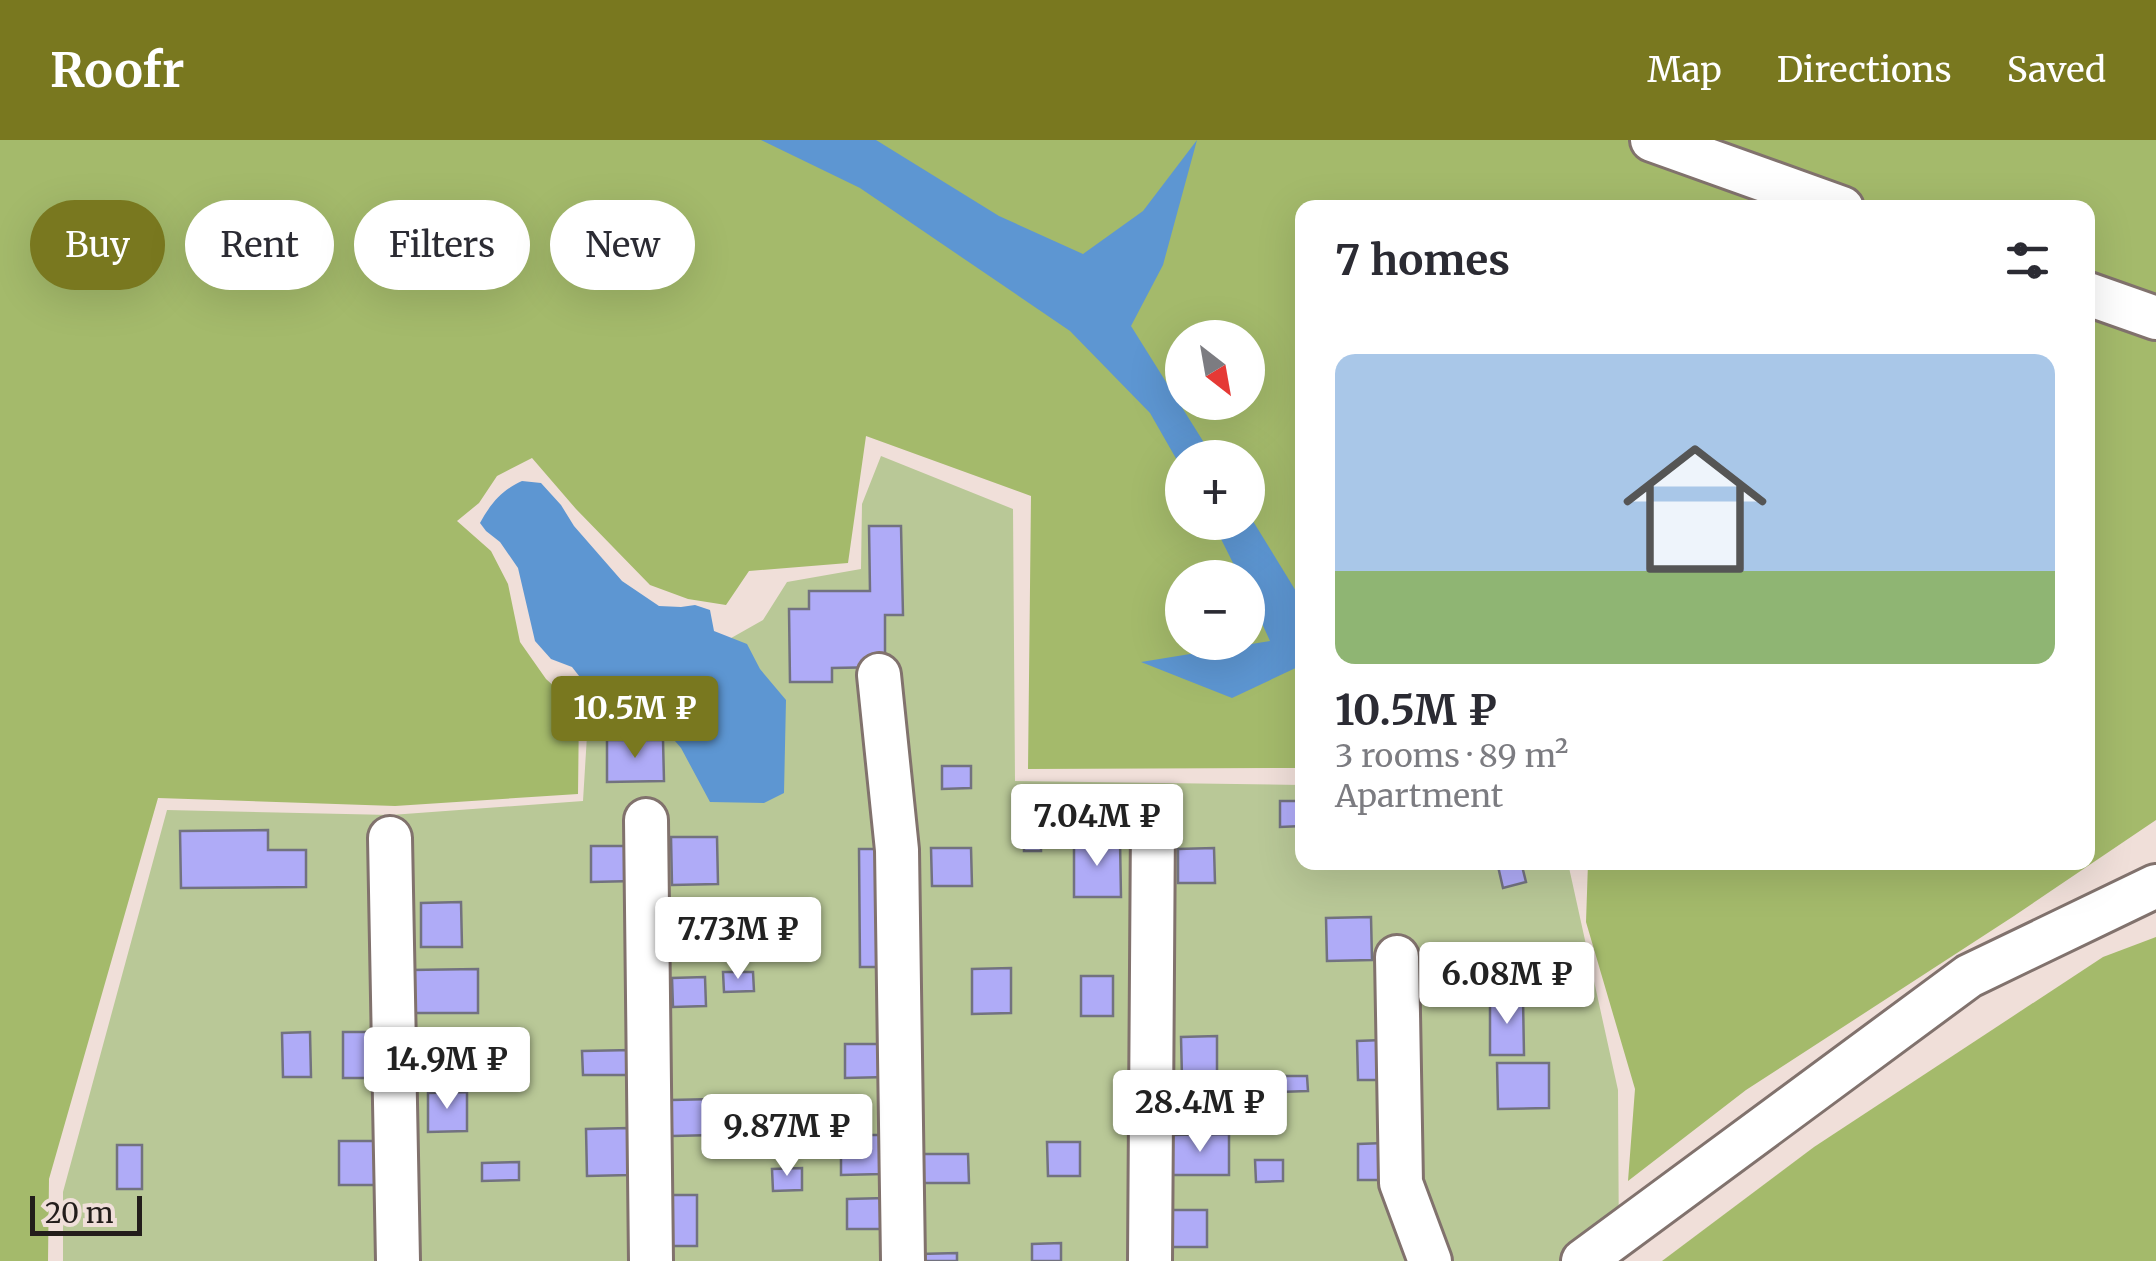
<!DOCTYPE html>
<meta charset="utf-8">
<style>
body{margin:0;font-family:Merriweather,serif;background:#f2f2f3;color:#2b2b33;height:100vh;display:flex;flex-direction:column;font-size:38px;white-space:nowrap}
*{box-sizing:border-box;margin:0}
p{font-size:32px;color:#7c7c81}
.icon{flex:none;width:55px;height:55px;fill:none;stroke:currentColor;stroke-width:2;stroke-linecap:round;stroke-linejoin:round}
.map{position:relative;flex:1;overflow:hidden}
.side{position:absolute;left:1295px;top:60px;width:800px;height:670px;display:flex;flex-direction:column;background:#fff;border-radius:20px;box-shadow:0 10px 40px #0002}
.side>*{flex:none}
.guide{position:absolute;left:30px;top:60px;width:950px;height:90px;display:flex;gap:20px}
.needle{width:65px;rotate:149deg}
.tools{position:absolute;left:1165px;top:180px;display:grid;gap:20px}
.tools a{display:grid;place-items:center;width:100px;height:100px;border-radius:50%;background:#fff;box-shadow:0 10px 40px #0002;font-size:50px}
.scale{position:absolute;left:30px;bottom:25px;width:112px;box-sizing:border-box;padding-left:10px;border:5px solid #231d1b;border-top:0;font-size:28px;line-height:35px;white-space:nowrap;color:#231d1b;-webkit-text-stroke:8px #f0dfd9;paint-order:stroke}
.price{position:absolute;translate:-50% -85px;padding:0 22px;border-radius:10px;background:#fff;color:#222;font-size:32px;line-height:65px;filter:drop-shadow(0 2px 5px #0008)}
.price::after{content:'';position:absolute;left:50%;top:60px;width:30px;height:22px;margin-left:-15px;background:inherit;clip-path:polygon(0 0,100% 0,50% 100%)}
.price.current{background:#79781f;color:#fff}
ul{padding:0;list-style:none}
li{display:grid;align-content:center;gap:20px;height:530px;padding:0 40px}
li+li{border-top:2px solid #e1e1e2}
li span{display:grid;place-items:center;height:310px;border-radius:20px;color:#555}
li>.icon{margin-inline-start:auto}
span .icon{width:180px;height:180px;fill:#fffc;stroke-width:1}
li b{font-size:42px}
h2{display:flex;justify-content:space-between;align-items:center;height:120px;padding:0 40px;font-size:42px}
.tag{padding:0 35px;border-radius:45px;background:#fff;box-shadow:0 10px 40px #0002;font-size:35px;line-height:90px}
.tag.current{background:#79781f;color:#fff}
header{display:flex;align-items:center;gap:60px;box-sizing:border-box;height:140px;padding:0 50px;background:#79781f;color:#fff}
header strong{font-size:48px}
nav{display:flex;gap:55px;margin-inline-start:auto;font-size:35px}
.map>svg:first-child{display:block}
.green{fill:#b9c897}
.forest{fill:#a4ba6b;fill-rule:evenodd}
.water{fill:#5d96d2}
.building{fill:#afabf7;stroke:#72727f;stroke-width:2.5}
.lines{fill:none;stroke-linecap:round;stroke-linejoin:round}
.minor-casing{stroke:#81726d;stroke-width:48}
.minor{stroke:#fff;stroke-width:42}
</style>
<header>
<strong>Roofr</strong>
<nav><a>Map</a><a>Directions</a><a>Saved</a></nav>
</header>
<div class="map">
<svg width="2156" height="1121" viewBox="0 0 2156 1121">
<rect width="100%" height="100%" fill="#f0dfd9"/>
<polygon class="green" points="881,316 1013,369 1015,641 1302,645 1302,722 1568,723 1618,950 1619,1121 63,1121 63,1052 167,670 391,675 583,661 588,579 763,480 787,442 861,429 862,364"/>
<g class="forest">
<path d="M0,0H2156V680L2014,776L1746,950L1628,1041L1635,949L1586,782L1588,723L2088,722V68H1302V628L1028,629L1031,356L866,296L848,423L749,431L726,465L688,459L650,445L576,369L532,318L497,336L479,363L457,381L491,411L508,444L520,502L546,539L579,569L578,654L395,666L158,658L49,1039L48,1121H0ZM1182,198H1248V262H1182ZM1182,318H1248V382H1182ZM1182,438H1248V502H1182Z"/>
<polygon points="2156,797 2156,1121 1662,1121 1814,1007 2103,817"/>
</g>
<g class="water">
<polygon points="761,0 876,0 999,76 1083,114 1143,71 1197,0 1163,125 1131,186 1213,317 1182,318 1182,329 1150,273 1070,191 860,48"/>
<path d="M522,341L541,343L561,365L574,386L622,441L659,466L681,467L695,465L710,470L714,491L747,504L760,529L786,560L784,653L764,663L710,662L681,608L657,580L612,578L572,527L551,519L535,501L518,428L500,402L486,391L480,383C491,363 502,350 522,341Z"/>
<polygon points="1248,373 1302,461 1302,525 1232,558 1141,522 1270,501 1248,453 1248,438 1240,437 1213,383 1248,382"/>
</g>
<g class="building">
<polygon points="869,386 901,386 903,475 885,475 885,527 832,528 832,542 790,542 789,469 809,469 809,451 870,451"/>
<polygon points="607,600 663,600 664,641 607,642"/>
<polygon points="942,626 971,626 971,648 942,649"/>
<polygon points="1280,661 1302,661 1302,686 1280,687"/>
<rect x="1024" y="684" width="17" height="27"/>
<polygon points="268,690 268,710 306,710 306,747 181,748 180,691"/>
<polygon points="671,697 717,697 718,744 672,745"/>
<polygon points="1074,701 1120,701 1121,757 1074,757"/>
<polygon points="591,706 634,706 634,741 591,742"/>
<polygon points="931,708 971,708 972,746 932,746"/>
<polygon points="1214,708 1215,743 1178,743 1178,709"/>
<polygon points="859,709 889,709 891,827 860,827"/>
<polygon points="1497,722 1521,722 1526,742 1503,748"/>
<polygon points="461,762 462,807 421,807 421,763"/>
<polygon points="1371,777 1372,820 1327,821 1326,778"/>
<polygon points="1011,828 1011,873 972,874 972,829"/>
<polygon points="478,829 478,873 411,873 410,830"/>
<polygon points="723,832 753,832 754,851 724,852"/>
<rect x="1081" y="836" width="32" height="40"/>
<polygon points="705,837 706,866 673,867 672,838"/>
<polygon points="1490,858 1523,858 1524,915 1490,915"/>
<polygon points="310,892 311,937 283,937 282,893"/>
<rect x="343" y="892" width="33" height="46"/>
<polygon points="1217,896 1217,937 1182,938 1181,897"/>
<polygon points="1382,900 1382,940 1358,940 1357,901"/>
<polygon points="845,904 886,904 887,937 845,938"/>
<polygon points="632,910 632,935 583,935 582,911"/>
<polygon points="1497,923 1549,923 1549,968 1498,969"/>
<polygon points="1279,936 1307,936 1308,951 1279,952"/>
<polygon points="467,952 467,991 428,992 428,953"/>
<polygon points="715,959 715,995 672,996 671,960"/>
<polygon points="629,988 630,1035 587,1036 586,989"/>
<polygon points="1229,994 1229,1035 1171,1035 1171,995"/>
<polygon points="841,995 881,995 881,1034 841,1035"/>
<polygon points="339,1001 377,1001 378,1045 339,1045"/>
<polygon points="1047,1002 1080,1002 1080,1036 1048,1036"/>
<polygon points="1384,1003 1384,1040 1358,1040 1358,1004"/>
<rect x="117" y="1005" width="25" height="44"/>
<polygon points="920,1014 968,1014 969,1043 920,1043"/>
<polygon points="1255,1020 1283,1020 1283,1041 1256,1042"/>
<polygon points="519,1022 519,1040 482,1041 482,1023"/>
<polygon points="802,1028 802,1050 773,1051 772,1029"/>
<polygon points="669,1055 697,1055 697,1106 670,1106"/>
<polygon points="886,1058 886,1089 847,1089 847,1059"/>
<rect x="1172" y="1070" width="35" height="37"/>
<polygon points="1061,1103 1061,1121 1032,1121 1032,1104"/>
<polygon points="957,1113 957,1121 920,1121 920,1114"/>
</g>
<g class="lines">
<g class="minor-casing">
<g id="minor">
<polyline points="1652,0 1842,68"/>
<polyline points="2088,154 2156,178"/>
<polyline points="879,535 897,710 903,1121"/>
<polyline points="646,680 651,1121"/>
<polyline points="390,698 398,1121"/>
<polyline points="1397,817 1401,1043 1430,1121"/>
<polyline points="1150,1121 1153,681"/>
<polyline points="1583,1121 1969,836 2156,746"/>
</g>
</g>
<use href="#minor" class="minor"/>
</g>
</svg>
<div class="tools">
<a><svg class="needle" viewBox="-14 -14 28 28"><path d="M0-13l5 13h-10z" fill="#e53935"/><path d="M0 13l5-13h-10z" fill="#7c7c81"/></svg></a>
<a>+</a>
<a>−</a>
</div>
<div class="scale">20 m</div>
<b class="price current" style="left:635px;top:621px">10.5M ₽</b>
<b class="price" style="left:1097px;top:729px">7.04M ₽</b>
<b class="price" style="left:738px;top:842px">7.73M ₽</b>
<b class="price" style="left:1507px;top:887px">6.08M ₽</b>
<b class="price" style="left:447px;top:972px">14.9M ₽</b>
<b class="price" style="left:1200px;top:1015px">28.4M ₽</b>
<b class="price" style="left:787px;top:1039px">9.87M ₽</b>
<div class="guide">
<a class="tag current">Buy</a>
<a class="tag">Rent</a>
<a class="tag">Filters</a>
<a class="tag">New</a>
</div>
<section class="side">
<h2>7 homes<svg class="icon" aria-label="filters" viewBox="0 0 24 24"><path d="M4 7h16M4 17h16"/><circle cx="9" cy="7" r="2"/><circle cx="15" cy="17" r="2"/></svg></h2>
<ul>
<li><span style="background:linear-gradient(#a9c7e8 70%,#8fb573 0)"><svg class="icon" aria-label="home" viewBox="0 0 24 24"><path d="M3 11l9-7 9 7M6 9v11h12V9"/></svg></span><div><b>10.5M ₽</b><p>3 rooms · 89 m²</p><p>Apartment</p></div></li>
</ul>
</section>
</div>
